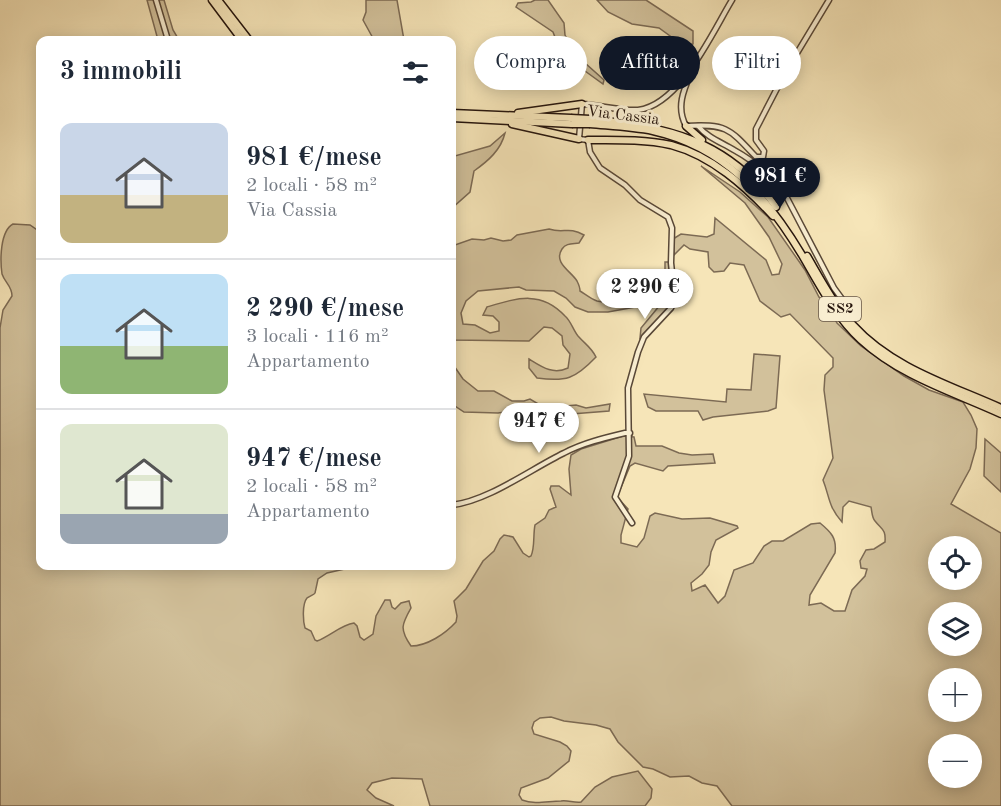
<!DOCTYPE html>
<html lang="it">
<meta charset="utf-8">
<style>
body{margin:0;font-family:"Old Standard TT",serif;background:#f6f6f7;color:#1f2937;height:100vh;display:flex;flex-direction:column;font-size:22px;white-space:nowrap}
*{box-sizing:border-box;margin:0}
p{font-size:20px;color:#747a83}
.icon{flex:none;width:33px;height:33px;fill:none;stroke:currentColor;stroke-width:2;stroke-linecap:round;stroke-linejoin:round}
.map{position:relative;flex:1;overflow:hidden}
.sheet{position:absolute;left:36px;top:36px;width:420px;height:534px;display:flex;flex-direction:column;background:#fff;border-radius:12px;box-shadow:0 3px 15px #0003}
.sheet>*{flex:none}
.guide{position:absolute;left:474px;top:36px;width:436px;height:54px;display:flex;gap:12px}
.controls{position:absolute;left:928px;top:536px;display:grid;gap:12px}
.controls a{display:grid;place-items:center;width:54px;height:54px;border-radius:50%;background:#fff;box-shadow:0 3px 15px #0003;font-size:30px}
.price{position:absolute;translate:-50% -51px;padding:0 14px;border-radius:21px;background:#fff;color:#222;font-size:20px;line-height:39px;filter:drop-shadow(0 2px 3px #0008)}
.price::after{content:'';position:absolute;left:50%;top:36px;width:18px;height:14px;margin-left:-9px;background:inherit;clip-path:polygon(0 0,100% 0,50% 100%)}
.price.current{background:#111827;color:#fff}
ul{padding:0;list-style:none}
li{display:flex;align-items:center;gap:18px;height:150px;padding:0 24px}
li+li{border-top:2px solid #e0e1e3}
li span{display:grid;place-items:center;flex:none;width:168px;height:120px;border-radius:12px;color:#555}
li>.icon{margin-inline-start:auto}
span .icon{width:72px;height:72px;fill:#fffc;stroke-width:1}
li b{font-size:26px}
h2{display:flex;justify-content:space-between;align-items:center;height:72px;padding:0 24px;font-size:26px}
.tag{padding:0 21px;border-radius:27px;background:#fff;box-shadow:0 3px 15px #0003;font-size:21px;line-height:54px}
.tag.current{background:#111827;color:#fff}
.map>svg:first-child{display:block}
.green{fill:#d2c19b;stroke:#7c6a54;stroke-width:1.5;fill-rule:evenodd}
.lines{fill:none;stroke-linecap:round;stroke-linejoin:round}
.minor-casing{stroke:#594837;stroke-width:7}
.highway-casing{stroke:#25140c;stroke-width:9}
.minor{stroke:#f9eed1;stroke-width:4}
.highway{stroke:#f6e5b8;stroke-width:6}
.highway-bridge-casing{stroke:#25140c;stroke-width:9;stroke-linecap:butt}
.highway-bridge{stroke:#f6e5b8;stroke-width:6}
.labels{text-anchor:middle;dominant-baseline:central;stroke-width:6;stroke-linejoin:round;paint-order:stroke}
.shield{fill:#f9eed1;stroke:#655547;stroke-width:1.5}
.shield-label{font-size:15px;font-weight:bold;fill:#25140c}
.street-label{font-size:16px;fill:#25140c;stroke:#f9eed1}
</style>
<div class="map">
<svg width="1001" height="806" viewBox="0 0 1001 806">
<rect width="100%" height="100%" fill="#f6e5b8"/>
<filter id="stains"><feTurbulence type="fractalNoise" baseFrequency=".00333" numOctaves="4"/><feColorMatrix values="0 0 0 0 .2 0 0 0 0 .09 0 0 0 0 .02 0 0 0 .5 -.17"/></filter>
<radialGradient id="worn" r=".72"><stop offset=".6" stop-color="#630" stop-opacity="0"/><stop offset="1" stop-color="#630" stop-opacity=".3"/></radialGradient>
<g class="green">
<polygon points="147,0 164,0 173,30 179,40 158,40"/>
<polygon points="366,0 397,0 404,40 374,40 363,20 366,12"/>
<polygon points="535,0 548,0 564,23 565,35 575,54 604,80 603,84 574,63 558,45 553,32 516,7 518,3 531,2"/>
<polygon points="597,0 646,0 693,31 693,44 684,46 659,28 632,24 608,12"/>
<path d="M505,133C501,150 488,161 474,171L470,192L452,208V154L455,156L490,146Z"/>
<path d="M701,166L740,192L768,217L805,270L819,297L829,309L837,323L861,346L904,376L929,390L963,402L971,415L977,429L976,448L970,469L951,504L1001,533V806H732L717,786L702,783L689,776L670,777L653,769L643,767L618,742L610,729L596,725L564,721L551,717L540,718L534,722L532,728L534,734L560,742L567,746L571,751L569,761L548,778L521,788L519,795L522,800C535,805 548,801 561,801C568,800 574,803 581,802L595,787L612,777L638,771L652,789L651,798L645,806H430L422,779L392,778L372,783L367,790L376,798L394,806H0V328L3,310L12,296C12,286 5,283 2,274C0,260 0,231 13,224L30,225L40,232V566H358L327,573L318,579L315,593C315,594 308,597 307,598C302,604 303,621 305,628L311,631L315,640L317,641C330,636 341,625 354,623L357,626L360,637L364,640L373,634L376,616L385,600H390L392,607L395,609L401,603L409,601L411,608C402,624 399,629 411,646C427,646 445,634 456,622L457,616L454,601L466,589L483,561L494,551L500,539L504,535L513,537L523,553L529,557L531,556C535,548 533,534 535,525L545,518L549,510L556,507L550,489L551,486H559L571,495L569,469L571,455L581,449L623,436L634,437L636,446H662L679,453L692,455L713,454L715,463L668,466L663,471L635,463L630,466L617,497L628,509L621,535V543L637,547L644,538L650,516L655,513L682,519L710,518L737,526L738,528L716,540L711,552L709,565L702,574L691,583L692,591L705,585L718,603L725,596L734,570L753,563L764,546L772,541H783L811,524L820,523C831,532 837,538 835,553L810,595L809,605L821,603L834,611H845L852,590L865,576L867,569L861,568L860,561L866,550L874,549L885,542C886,529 882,530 875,521C872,518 872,512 871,507L849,501L843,507L842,522C828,506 830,498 823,480L833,458L824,390L825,375L833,367V358L790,314L781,317L760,301L744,265L730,263L724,271L714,272L709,267L708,252L690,249L684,245L674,255L673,239L681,234L707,237L714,234L715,218L766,260L772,275L779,274L782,264L769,237L745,203ZM939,546H972V579H939ZM939,612H972V645H939ZM939,678H972V711H939ZM939,744H972V777H939Z"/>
<path d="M549,229C564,234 568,226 584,235L579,243C572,244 566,243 562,249C553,263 571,271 577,281C578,283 580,289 580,291C585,294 591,299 597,301C617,306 647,301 665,293V262H669C680,307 670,308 640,338L641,328L660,305L652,304L608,312H588L575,307L566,298L554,291L526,290L519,287L478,291L466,301L461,313L463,324L475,325L490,333L499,331V322L493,316L483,315L487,307C517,298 541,290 565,316C571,321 573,330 578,336C585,344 591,347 596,357C575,379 566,382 537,378L529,368V359C542,367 553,375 568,368L570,354L563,345L562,336L552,328L544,327L529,341L452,340V246L472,239L484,240L491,238L503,241L511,240L517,235Z"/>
<polygon points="754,354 780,356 776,408 768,411 713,417 703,420 698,411 656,411 648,407 644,394 726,402 727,389 751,390"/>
<polygon points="452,363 463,379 478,391 494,391 512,401 524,401 530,399 545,408 576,405 586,408 610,404 609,411 546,416 518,410 498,413 464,412 452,404"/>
<polygon points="985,439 1001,453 1001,492 984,476"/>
</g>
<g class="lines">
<g class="minor-casing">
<g id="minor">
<polyline points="156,0 168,40"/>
<path d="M693,68C685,87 675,106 686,126C727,124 729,128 756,157H763L764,151L756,140V129L785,73L829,0"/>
<path d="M698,126C708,138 721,142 734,150C754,161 774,178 787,198L834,288L848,307"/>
<path d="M452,505C488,501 531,469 564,453C583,443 604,438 625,433H630"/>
<path d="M632,523L615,497L629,456L628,388L638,352L644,337L671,308L675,300L671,263L672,228L668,217L640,200L625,185L600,168L590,152L588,140L579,139L582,104C600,105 620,111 638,110C680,105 712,33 732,0"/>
</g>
</g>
<g class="highway-casing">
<g id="highway">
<polyline points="212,0 242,40"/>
<polyline points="218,0 249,40"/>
<polyline points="452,113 571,118"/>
<polyline points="518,113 582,104"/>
<polyline points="452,118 572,124"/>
<path d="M590,119C667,127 727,139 776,207"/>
<polyline points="512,124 579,139"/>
<path d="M590,124C611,126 632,127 653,131C724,147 766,195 802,255C819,284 835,316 861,340C900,376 953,392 1001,414"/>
<polyline points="686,126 702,140"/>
<path d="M588,140C615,140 644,139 671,145C712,156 745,186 773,216"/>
<path d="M807,256C821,280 834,305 853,325C892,368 950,385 1001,408"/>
</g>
</g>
<use href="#minor" class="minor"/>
<use href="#highway" class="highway"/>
<g class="highway-bridge-casing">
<g id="highway-bridge">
<polyline points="571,118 590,119"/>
<polyline points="572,124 590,124"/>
</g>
</g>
<use href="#highway-bridge" class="highway-bridge"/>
</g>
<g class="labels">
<rect class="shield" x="819" y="297" width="42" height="24" rx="4.5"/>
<g class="shield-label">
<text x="840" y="309">SS2</text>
</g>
<g class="street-label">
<text transform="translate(623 116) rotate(7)">Via Cassia</text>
</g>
</g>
<rect width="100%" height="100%" filter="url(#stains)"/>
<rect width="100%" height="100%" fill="url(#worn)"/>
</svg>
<div class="controls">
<a><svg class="icon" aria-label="locate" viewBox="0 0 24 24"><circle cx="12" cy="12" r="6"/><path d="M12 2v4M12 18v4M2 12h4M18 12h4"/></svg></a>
<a><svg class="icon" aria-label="layers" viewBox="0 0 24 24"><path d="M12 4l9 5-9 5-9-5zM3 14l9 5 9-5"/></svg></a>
<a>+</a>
<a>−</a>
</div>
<b class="price current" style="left:780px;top:209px">981 €</b>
<b class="price" style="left:645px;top:320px">2 290 €</b>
<b class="price" style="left:539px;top:454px">947 €</b>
<div class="guide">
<a class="tag">Compra</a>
<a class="tag current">Affitta</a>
<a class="tag">Filtri</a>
</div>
<section class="sheet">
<h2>3 immobili<svg class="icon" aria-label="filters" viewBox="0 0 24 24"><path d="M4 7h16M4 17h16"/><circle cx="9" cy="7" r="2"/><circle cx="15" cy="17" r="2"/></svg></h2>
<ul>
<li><span style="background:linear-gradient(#c9d6e8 60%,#c2b280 0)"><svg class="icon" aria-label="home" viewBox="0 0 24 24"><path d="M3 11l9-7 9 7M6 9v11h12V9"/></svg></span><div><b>981 €/mese</b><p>2 locali · 58 m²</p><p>Via Cassia</p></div></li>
<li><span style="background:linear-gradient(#bfe0f5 60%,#8fb573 0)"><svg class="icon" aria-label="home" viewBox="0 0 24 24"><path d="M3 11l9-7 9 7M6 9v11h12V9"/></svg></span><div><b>2 290 €/mese</b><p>3 locali · 116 m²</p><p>Appartamento</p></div></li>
<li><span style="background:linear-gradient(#dfe7d0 75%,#9aa5b1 0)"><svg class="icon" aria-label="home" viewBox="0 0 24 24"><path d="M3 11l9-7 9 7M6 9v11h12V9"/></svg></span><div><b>947 €/mese</b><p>2 locali · 58 m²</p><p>Appartamento</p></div></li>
</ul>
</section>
</div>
